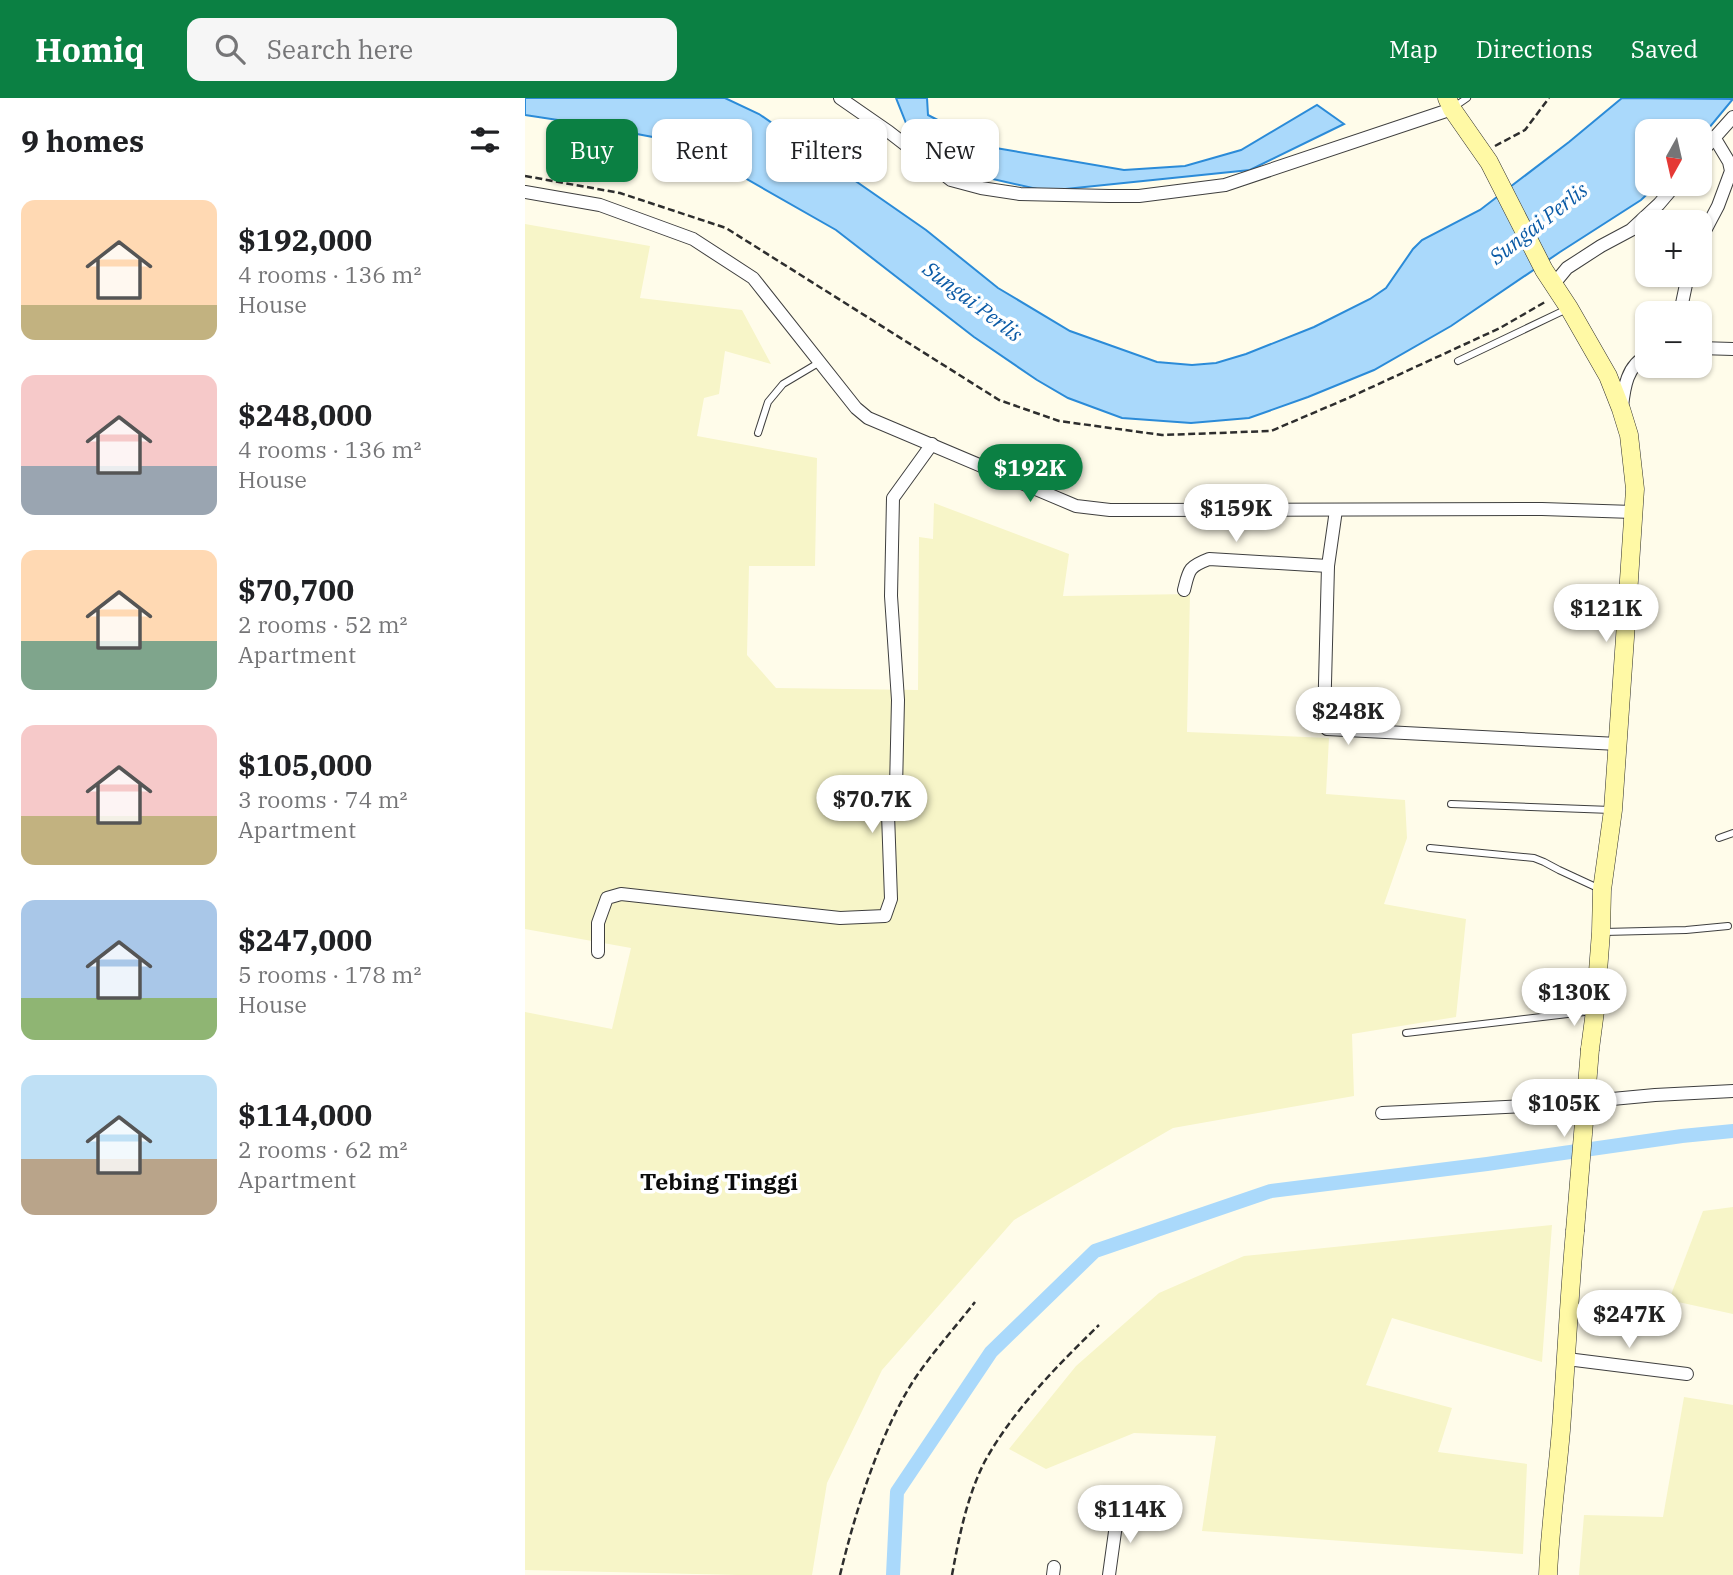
<!DOCTYPE html>
<meta charset="utf-8">
<style>
body{margin:0;font-family:"IBM Plex Serif",serif;background:#f6f6f6;color:#202124;height:100vh;display:flex;flex-direction:column;font-size:26px;white-space:nowrap}
*{box-sizing:border-box;margin:0}
p{font-size:23px;color:#757577}
.icon{flex:none;width:38px;height:38px;fill:none;stroke:currentColor;stroke-width:2;stroke-linecap:round;stroke-linejoin:round}
.map{position:relative;flex:1;overflow:hidden}
.panel{display:flex;flex-direction:column;background:#fff;width:525px}
.panel>*{flex:none}
.top-card{position:absolute;left:21px;top:21px;width:665px;height:63px;display:flex;gap:14px}
.needle{width:46px;rotate:188deg}
.tools{position:absolute;left:1110px;top:21px;display:grid;gap:14px}
.tools a{display:grid;place-items:center;width:77px;height:77px;border-radius:14px;background:#fff;box-shadow:0 2px 5px #0004;font-size:35px}
.price{position:absolute;translate:-50% -60px;padding:0 16px;border-radius:24px;background:#fff;color:#222;font-size:23px;line-height:46px;filter:drop-shadow(0 2px 4px #0008)}
.price::after{content:'';position:absolute;left:50%;top:42px;width:21px;height:16px;margin-left:-10px;background:inherit;clip-path:polygon(0 0,100% 0,50% 100%)}
.price.selected{background:#0b8043;color:#fff}
ul{padding:0;list-style:none}
li{display:flex;align-items:center;gap:21px;height:175px;padding:0 21px}
li span{display:grid;place-items:center;flex:none;width:196px;height:140px;border-radius:14px;color:#555}
li>.icon{margin-inline-start:auto}
span .icon{width:84px;height:84px;fill:#fffc;stroke-width:1}
li b{font-size:30px}
h2{display:flex;justify-content:space-between;align-items:center;height:84px;padding:0 21px;font-size:30px}
.chip{padding:0 24px;border-radius:14px;background:#fff;box-shadow:0 2px 5px #0004;font-size:24px;line-height:63px}
.chip.selected{background:#0b8043;color:#fff}
header{display:flex;align-items:center;gap:42px;box-sizing:border-box;height:98px;padding:0 35px;background:#0b8043;color:#fff}
header strong{font-size:33px}
nav{display:flex;gap:38px;margin-inline-start:auto;font-size:24px}
.search{width:490px;height:63px;background:#f6f6f6;display:flex;align-items:center;gap:18px;box-sizing:border-box;padding:0 24px;border-radius:14px;color:#757577;font-size:26px}
main{display:flex;flex:1;min-height:0}
.map>svg:first-child{display:block}
.farmland{fill:#f7f5c8}
.water{fill:#aad9fb;stroke:#2b8bd8;stroke-width:2}
.lines{fill:none;stroke-linecap:round;stroke-linejoin:round}
.canal{stroke:#aad9fb;stroke-width:14}
.lane-casing{stroke:#3f3f3f;stroke-width:8}
.street-casing{stroke:#3f3f3f;stroke-width:14}
.secondary-casing{stroke:#2e2e2e;stroke-width:19}
.path{stroke:#2e2e2e;stroke-width:2.5;stroke-dasharray:7 3.5;stroke-linecap:butt}
.lane{stroke:#fff;stroke-width:6}
.street{stroke:#fff;stroke-width:12}
.secondary{stroke:#fff9a5;stroke-width:18}
.secondary-bridge-casing{stroke:#2e2e2e;stroke-width:19;stroke-linecap:butt}
.secondary-bridge{stroke:#fff9a5;stroke-width:18}
.labels{text-anchor:middle;dominant-baseline:central;stroke-width:7;stroke-linejoin:round;paint-order:stroke}
.water-label{font-size:21px;font-style:italic;fill:#0c5ba6;stroke:#fff}
.quarter-label{font-size:23px;font-weight:bold;fill:#0c0c0c;stroke:#fff}
</style>
<header>
<strong>Homiq</strong>
<div class="search"><svg class="icon" aria-label="search" viewBox="0 0 24 24"><circle cx="10" cy="10" r="6"/><path d="M15 15l6 6"/></svg>Search here</div>
<nav><a>Map</a><a>Directions</a><a>Saved</a></nav>
</header>
<main>
<section class="panel">
<h2>9 homes<svg class="icon" aria-label="filters" viewBox="0 0 24 24"><path d="M4 7h16M4 17h16"/><circle cx="9" cy="7" r="2"/><circle cx="15" cy="17" r="2"/></svg></h2>
<ul>
<li><span style="background:linear-gradient(#ffd9b3 75%,#c2b280 0)"><svg class="icon" aria-label="home" viewBox="0 0 24 24"><path d="M3 11l9-7 9 7M6 9v11h12V9"/></svg></span><div><b>$192,000</b><p>4 rooms · 136 m²</p><p>House</p></div></li>
<li><span style="background:linear-gradient(#f6c9c9 65%,#9aa5b1 0)"><svg class="icon" aria-label="home" viewBox="0 0 24 24"><path d="M3 11l9-7 9 7M6 9v11h12V9"/></svg></span><div><b>$248,000</b><p>4 rooms · 136 m²</p><p>House</p></div></li>
<li><span style="background:linear-gradient(#ffd9b3 65%,#7fa58c 0)"><svg class="icon" aria-label="home" viewBox="0 0 24 24"><path d="M3 11l9-7 9 7M6 9v11h12V9"/></svg></span><div><b>$70,700</b><p>2 rooms · 52 m²</p><p>Apartment</p></div></li>
<li><span style="background:linear-gradient(#f6c9c9 65%,#c2b280 0)"><svg class="icon" aria-label="home" viewBox="0 0 24 24"><path d="M3 11l9-7 9 7M6 9v11h12V9"/></svg></span><div><b>$105,000</b><p>3 rooms · 74 m²</p><p>Apartment</p></div></li>
<li><span style="background:linear-gradient(#a9c7e8 70%,#8fb573 0)"><svg class="icon" aria-label="home" viewBox="0 0 24 24"><path d="M3 11l9-7 9 7M6 9v11h12V9"/></svg></span><div><b>$247,000</b><p>5 rooms · 178 m²</p><p>House</p></div></li>
<li><span style="background:linear-gradient(#bfe0f5 60%,#b9a48a 0)"><svg class="icon" aria-label="home" viewBox="0 0 24 24"><path d="M3 11l9-7 9 7M6 9v11h12V9"/></svg></span><div><b>$114,000</b><p>2 rooms · 62 m²</p><p>Apartment</p></div></li>
</ul>
</section>
<div class="map">
<svg width="1208" height="1477" viewBox="0 0 1208 1477">
<rect width="100%" height="100%" fill="#fffcea"/>
<g class="farmland">
<polygon points="0,126 125,148 115,200 217,212 246,266 200,253 194,296 179,300 172,338 292,360 290,468 224,468 222,557 251,590 393,592 394,439 408,441 409,405 544,456 538,498 665,496 662,634 804,640 801,696 880,702 882,740 859,806 941,821 931,919 827,936 829,998 648,1030 489,1122 357,1272 302,1385 287,1477 213,1477 0,1472 0,914 87,931 106,850 0,831"/>
<polygon points="1208,1109 1208,1216 1144,1202 1178,1113"/>
<polygon points="1027,1127 1017,1264 867,1220 841,1287 927,1310 913,1354 1002,1366 998,1456 677,1433 691,1338 609,1335 521,1371 484,1351 551,1268 634,1195 719,1158"/>
<polygon points="1159,1299 1208,1307 1208,1477 1054,1477 1059,1417 1138,1419"/>
</g>
<g class="water">
<polygon points="0,0 200,0 234,16 401,132 473,190 545,233 632,264 667,267 691,265 721,256 789,229 845,201 861,190 888,151 897,142 955,112 1044,44 1097,0 1208,1 1174,42 1174,33 1122,33 1122,86 1133,86 1116,102 1035,154 926,228 849,272 783,299 724,320 666,325 597,320 543,300 512,282 449,239 311,132 218,79 133,40 59,26 0,17"/>
<polygon points="371,0 402,0 403,17 465,49 599,72 660,68 716,52 792,7 819,26 725,72 521,93 437,74 385,35"/>
</g>
<g class="lines">
<polyline class="canal" points="368,1477 372,1394 466,1254 570,1153 746,1093 962,1066 1157,1038 1208,1033"/>
<g class="lane-casing">
<g id="lane">
<polyline points="929,9 942,0"/>
<polyline points="933,263 1042,211"/>
<polyline points="233,335 243,304 258,286 295,264"/>
<polyline points="926,706 1086,712"/>
<polyline points="1194,740 1208,735"/>
<polyline points="905,750 1009,760 1019,764 1034,772 1075,791"/>
<polyline points="1079,834 1161,832 1203,828"/>
<polyline points="881,935 1068,913"/>
</g>
</g>
<g class="street-casing">
<g id="street">
<polyline points="315,0 364,34 426,82 456,90 495,96 584,98 614,98 700,87 927,11"/>
<polyline points="1174,57 1208,19"/>
<polyline points="0,94 75,107 168,141 228,180 331,310 343,320 551,408 585,412 1017,411 1108,414"/>
<polyline points="1174,144 1193,108 1206,73 1204,64 1189,39"/>
<polyline points="1028,187 1042,170 1076,148 1106,132 1134,106 1151,86"/>
<polyline points="1155,215 1163,177"/>
<polyline points="1174,250 1208,251"/>
<path d="M1097,309C1099,290 1102,267 1122,258"/>
<polyline points="811,412 803,468 799,624 802,631 1093,646"/>
<path d="M659,492C664,472 663,469 684,461L803,468"/>
<polyline points="73,854 73,825 82,800 96,796 315,820 360,818 366,801 363,716 371,690 373,602 366,498 368,400 407,346"/>
<polyline points="857,1015 1023,1007 1130,997 1208,993"/>
<polyline points="1042,1261 1162,1276"/>
<polyline points="528,1477 529,1469"/>
<polyline points="584,1477 593,1412"/>
</g>
</g>
<g class="secondary-casing">
<g id="secondary">
<polyline points="922,0 927,11 964,64 1019,172 1044,210 1083,278 1096,311 1104,337 1110,391 1104,482 1088,712 1077,792 1076,834 1070,913 1065,951"/>
<path d="M1023,1477C1025,1429 1032,1380 1036,1332C1041,1266 1044,1200 1050,1133"/>
</g>
</g>
<g class="path">
<polyline points="970,48 1000,32 1024,0"/>
<polyline points="0,78 95,95 201,130 474,302 534,323 637,337 746,333 821,301 975,230 1020,204"/>
<path d="M315,1477C330,1415 353,1340 387,1285C405,1257 429,1231 450,1204"/>
<path d="M427,1477C434,1439 442,1398 460,1363C489,1311 532,1268 574,1227"/>
</g>
<use href="#lane" class="lane"/>
<use href="#street" class="street"/>
<use href="#secondary" class="secondary"/>
<g class="secondary-bridge-casing">
<polyline id="secondary-bridge" points="1050,1133 1065,951"/>
</g>
<use href="#secondary-bridge" class="secondary-bridge"/>
</g>
<g class="labels">
<g class="water-label">
<text transform="translate(1013 125) rotate(-38)">Sungai Perlis</text>
<text transform="translate(448 203) rotate(37)">Sungai Perlis</text>
</g>
<g class="quarter-label">
<text x="194" y="1083">Tebing Tinggi</text>
</g>
</g>
</svg>
<div class="tools">
<a><svg class="needle" viewBox="-14 -14 28 28"><path d="M0-13l5 13h-10z" fill="#e53935"/><path d="M0 13l5-13h-10z" fill="#757577"/></svg></a>
<a>+</a>
<a>−</a>
</div>
<b class="price selected" style="left:505px;top:406px">$192K</b>
<b class="price" style="left:711px;top:446px">$159K</b>
<b class="price" style="left:1081px;top:546px">$121K</b>
<b class="price" style="left:823px;top:649px">$248K</b>
<b class="price" style="left:347px;top:737px">$70.7K</b>
<b class="price" style="left:1049px;top:930px">$130K</b>
<b class="price" style="left:1039px;top:1041px">$105K</b>
<b class="price" style="left:1104px;top:1252px">$247K</b>
<b class="price" style="left:605px;top:1447px">$114K</b>
<div class="top-card">
<a class="chip selected">Buy</a>
<a class="chip">Rent</a>
<a class="chip">Filters</a>
<a class="chip">New</a>
</div>
</div>
</main>
